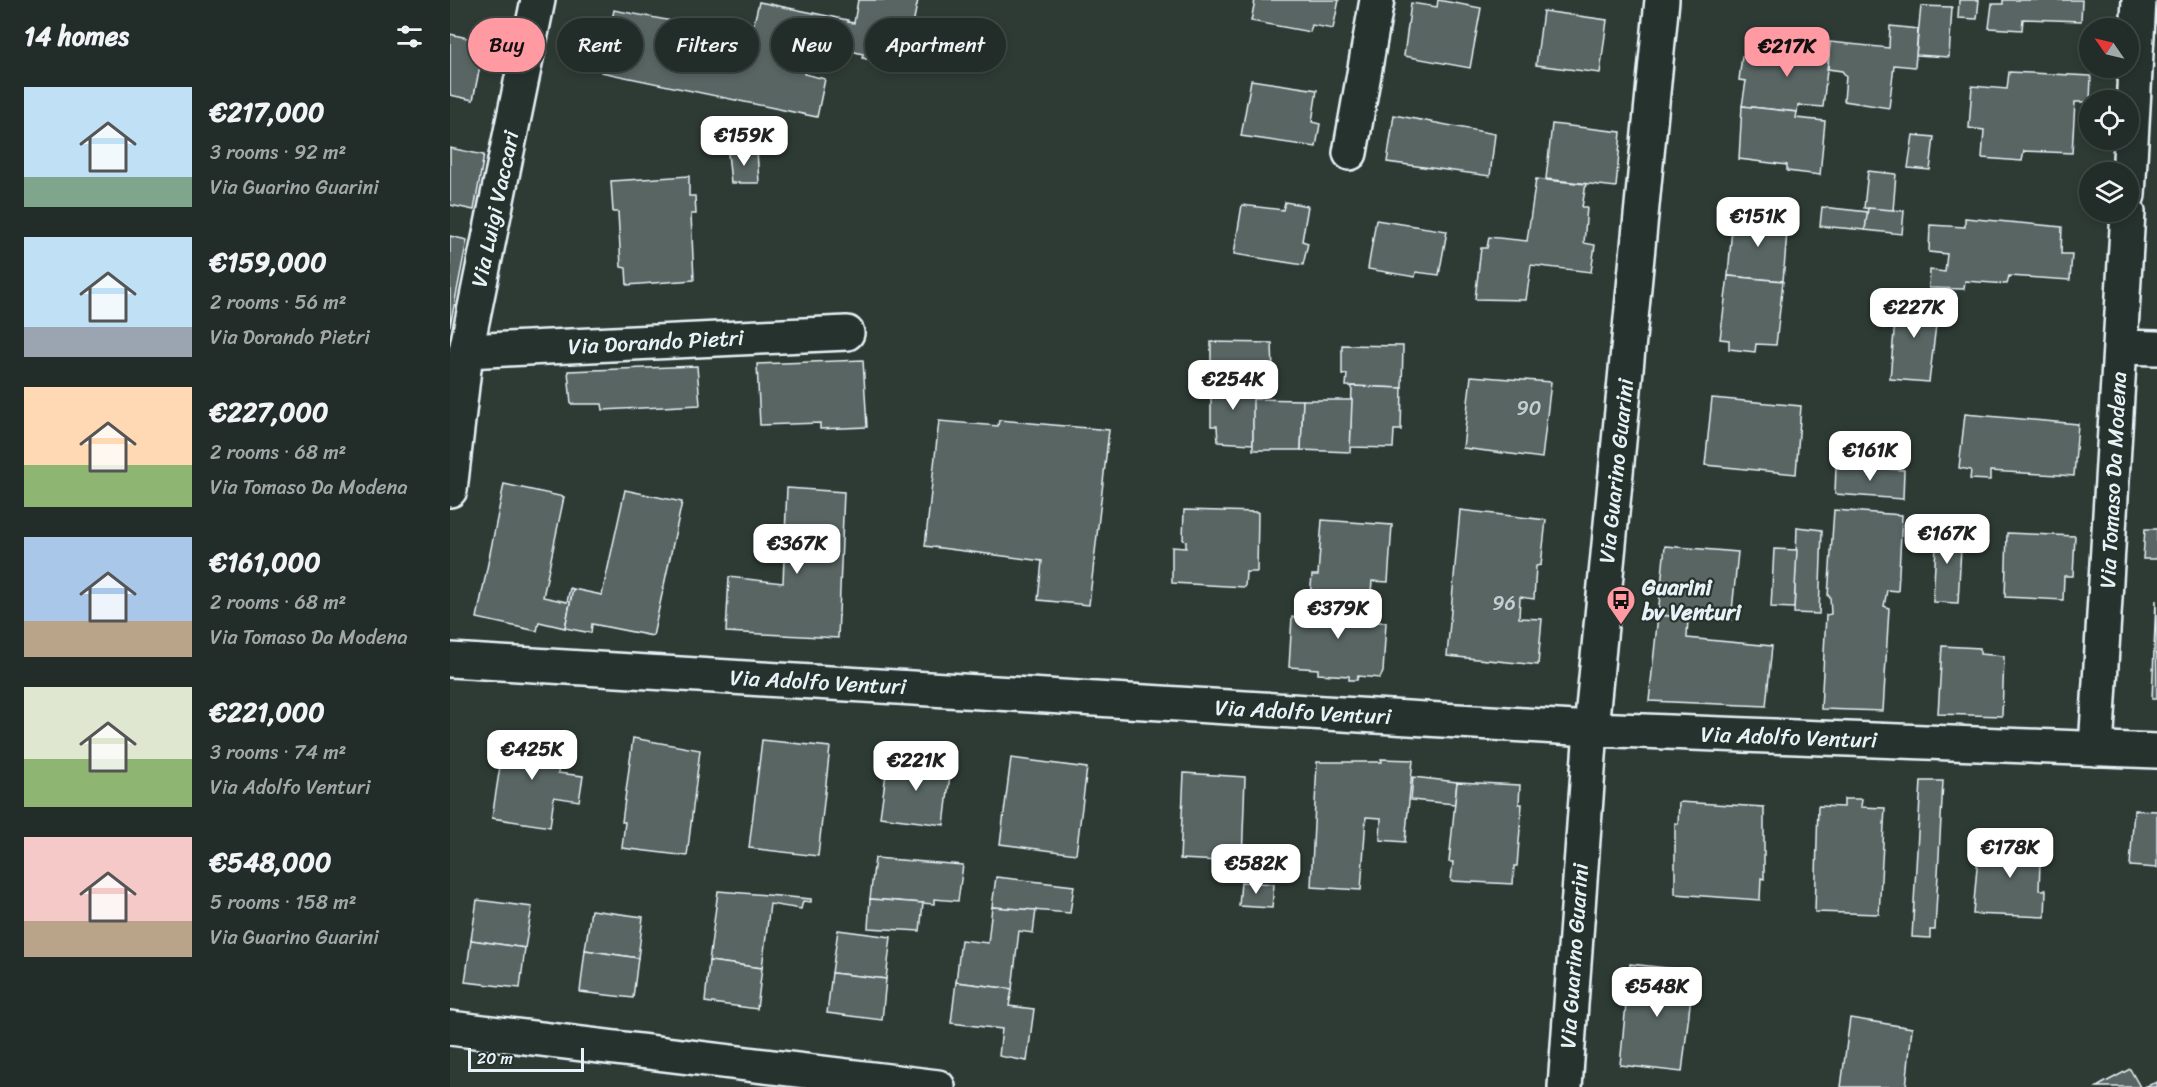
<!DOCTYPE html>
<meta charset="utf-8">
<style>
body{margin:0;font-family:Sriracha,sans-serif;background:#2e3834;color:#f1f3f6;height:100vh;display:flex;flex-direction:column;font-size:22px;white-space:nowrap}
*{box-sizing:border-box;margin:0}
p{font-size:20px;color:#a2a7a8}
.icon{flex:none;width:33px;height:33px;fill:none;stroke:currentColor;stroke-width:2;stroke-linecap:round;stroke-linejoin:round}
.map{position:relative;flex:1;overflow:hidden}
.details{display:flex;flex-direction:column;background:#222c28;width:450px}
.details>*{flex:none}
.hud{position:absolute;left:18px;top:18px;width:570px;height:54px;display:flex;gap:12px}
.needle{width:39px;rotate:304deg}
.tools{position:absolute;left:1629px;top:18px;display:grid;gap:12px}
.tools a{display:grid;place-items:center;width:60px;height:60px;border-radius:50%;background:#222c28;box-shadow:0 3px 9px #0003,0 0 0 2px #3f4845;font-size:30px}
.scale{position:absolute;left:18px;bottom:15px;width:116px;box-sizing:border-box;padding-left:6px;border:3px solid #e8f1f8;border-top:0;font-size:16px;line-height:21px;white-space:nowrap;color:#e8f1f8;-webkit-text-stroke:4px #26332d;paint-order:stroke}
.price{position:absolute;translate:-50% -51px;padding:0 14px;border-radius:12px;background:#fff;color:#222;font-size:20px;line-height:39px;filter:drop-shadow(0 2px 3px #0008)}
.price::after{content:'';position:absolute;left:50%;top:36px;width:18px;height:14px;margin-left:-9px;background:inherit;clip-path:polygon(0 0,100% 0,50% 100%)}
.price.selected{background:#ff9aa2;color:#111}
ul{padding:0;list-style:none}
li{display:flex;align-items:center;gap:18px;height:150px;padding:0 24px}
li span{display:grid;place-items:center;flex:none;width:168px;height:120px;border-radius:0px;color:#555}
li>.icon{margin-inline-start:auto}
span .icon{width:72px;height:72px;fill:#fffc;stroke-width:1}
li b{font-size:26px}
h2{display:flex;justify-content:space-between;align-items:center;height:72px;padding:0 24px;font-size:26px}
.tag{padding:0 21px;border-radius:27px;background:#222c28;box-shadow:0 3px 9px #0003,0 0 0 2px #3f4845;font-size:21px;line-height:54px}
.tag.selected{background:#ff9aa2;color:#111}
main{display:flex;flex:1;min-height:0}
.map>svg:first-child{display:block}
.building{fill:#596563;stroke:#e8f1f8;stroke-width:1.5}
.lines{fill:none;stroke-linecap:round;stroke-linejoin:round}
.street-casing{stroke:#e8f1f8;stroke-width:38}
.street{stroke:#26332d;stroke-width:33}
.labels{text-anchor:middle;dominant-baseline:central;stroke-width:4.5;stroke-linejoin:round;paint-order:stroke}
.number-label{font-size:20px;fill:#c4ced3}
.street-label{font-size:22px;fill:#e8f1f8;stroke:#26332d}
.poi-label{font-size:22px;font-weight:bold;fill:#e8f1f8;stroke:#26332d;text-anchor:start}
</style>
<main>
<section class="details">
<h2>14 homes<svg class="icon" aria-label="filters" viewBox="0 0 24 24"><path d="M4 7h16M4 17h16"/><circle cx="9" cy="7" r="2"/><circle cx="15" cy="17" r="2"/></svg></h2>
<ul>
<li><span style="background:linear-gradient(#bfe0f5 75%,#7fa58c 0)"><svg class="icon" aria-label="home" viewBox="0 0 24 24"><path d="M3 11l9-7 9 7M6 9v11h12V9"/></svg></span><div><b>€217,000</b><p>3 rooms · 92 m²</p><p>Via Guarino Guarini</p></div></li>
<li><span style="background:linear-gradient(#bfe0f5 75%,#9aa5b1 0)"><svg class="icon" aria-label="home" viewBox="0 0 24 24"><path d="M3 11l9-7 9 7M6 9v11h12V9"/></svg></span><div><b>€159,000</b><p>2 rooms · 56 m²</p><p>Via Dorando Pietri</p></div></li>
<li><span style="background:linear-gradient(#ffd9b3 65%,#8fb573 0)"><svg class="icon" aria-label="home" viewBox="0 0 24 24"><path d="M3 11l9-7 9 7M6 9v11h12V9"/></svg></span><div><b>€227,000</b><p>2 rooms · 68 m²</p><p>Via Tomaso Da Modena</p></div></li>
<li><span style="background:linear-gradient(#a9c7e8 70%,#b9a48a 0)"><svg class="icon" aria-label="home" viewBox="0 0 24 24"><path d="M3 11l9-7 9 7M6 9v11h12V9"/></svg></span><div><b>€161,000</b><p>2 rooms · 68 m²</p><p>Via Tomaso Da Modena</p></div></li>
<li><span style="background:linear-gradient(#dfe7d0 60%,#8fb573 0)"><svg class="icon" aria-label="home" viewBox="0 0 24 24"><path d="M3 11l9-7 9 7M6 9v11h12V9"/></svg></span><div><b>€221,000</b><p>3 rooms · 74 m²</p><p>Via Adolfo Venturi</p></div></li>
<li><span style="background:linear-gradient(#f6c9c9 70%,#b9a48a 0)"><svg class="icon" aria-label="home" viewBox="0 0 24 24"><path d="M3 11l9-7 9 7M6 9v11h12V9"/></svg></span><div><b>€548,000</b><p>5 rooms · 158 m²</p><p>Via Guarino Guarini</p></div></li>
</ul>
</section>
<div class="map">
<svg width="1707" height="1087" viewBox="0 0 1707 1087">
<rect width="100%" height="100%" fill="#2e3b35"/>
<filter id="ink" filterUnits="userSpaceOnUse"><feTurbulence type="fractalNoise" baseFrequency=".0167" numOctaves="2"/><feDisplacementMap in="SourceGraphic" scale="12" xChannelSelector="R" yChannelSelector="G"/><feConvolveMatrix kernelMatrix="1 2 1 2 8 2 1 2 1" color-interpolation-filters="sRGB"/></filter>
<g filter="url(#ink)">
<g class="building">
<polygon points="408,0 468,0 455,61 427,56 426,61 412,58 413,54 370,43 367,54 359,52 354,74 375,79 367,117 151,72 164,10 301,36 309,2 398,20 398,22 404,23"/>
<polygon points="805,0 889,0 883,29 862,25 860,32 801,21"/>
<polygon points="988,0 1031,8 1020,68 954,56 961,3 987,7"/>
<polygon points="1509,0 1529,0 1527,19 1508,18"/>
<polygon points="1553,0 1632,0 1631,21 1573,19 1572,30 1539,28 1542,4 1553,4"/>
<polygon points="1471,6 1502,7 1499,57 1466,55"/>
<polygon points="1093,11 1157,20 1150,73 1086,65"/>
<polygon points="1440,26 1468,29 1465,67 1444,65 1439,108 1394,101 1396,76 1392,71 1378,69 1380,42 1439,48"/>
<polygon points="0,34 35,42 23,100 0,95"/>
<polygon points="1353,37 1376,38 1375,41 1380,42 1373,107 1348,105 1347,112 1292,106 1296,81 1289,80 1292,56 1300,57 1300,51 1351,56"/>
<polygon points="1559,72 1641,76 1640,102 1625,102 1622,153 1574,151 1572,161 1532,158 1534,130 1519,128 1522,86 1557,89"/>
<polygon points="801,80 867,90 862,122 870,124 866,147 791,136"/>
<polygon points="1292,106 1347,112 1346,118 1375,121 1370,175 1337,171 1337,165 1289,159"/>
<polygon points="944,115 1045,134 1040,176 937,162"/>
<polygon points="1102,124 1171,132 1166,187 1096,179"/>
<polygon points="1463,135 1484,137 1480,170 1458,168"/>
<polygon points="0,148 34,155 24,210 0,205"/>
<polygon points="307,150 309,183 281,183 278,153"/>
<polygon points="1418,171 1446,174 1443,211 1414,208"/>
<polygon points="239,176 239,196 245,196 246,214 241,214 244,280 177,285 176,268 171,267 168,212 163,212 161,181"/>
<polygon points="1086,179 1136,184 1132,207 1137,207 1134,243 1145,245 1141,272 1081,265 1076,300 1025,299 1031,248 1037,248 1039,237 1077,241"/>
<polygon points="835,202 858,206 852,241 858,243 853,265 784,254 792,205 833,210"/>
<polygon points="1372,207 1418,212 1415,230 1370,226"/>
<polygon points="1418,208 1454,211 1452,234 1415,230"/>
<polygon points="1283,215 1338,220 1333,281 1278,276"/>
<polygon points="1515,218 1612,227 1611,254 1622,254 1620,280 1559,276 1557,284 1515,281 1514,289 1479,288 1480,270 1495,272 1497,254 1479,252 1480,225 1515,227"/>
<polygon points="926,220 997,231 989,275 966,272 965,277 918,269"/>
<polygon points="0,236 17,240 0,326"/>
<polygon points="1278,276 1333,281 1326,345 1306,344 1305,352 1279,349 1279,340 1270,339"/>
<polygon points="1447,296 1489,301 1479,382 1440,379"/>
<polygon points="761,342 822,343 823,373 815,372 816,384 761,381"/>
<polygon points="892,345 953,346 952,388 896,386 897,374 892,375"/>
<polygon points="413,360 417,427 370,429 370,423 310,425 307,364"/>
<polygon points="247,366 250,405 153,410 152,404 121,404 118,371"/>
<polygon points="1021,376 1101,382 1092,458 1013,448"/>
<polygon points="761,381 804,383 803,444 768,442 767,426 761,426"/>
<polygon points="902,386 952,388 951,430 944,430 943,448 900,447"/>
<polygon points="1262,398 1351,406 1346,474 1255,465"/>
<polygon points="803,399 853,400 851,450 803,450"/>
<polygon points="853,400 902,400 900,452 851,450"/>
<polygon points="1515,414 1628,424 1624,476 1540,471 1540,480 1520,479 1521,470 1509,468"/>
<polygon points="549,420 659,430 639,605 588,600 592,561 475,546 489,421 548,426"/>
<polygon points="1386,466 1454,470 1453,499 1385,494"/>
<polygon points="54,484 114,497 93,597 117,602 120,588 123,589 115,628 89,622 87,631 27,618"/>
<polygon points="337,488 394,492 388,638 276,632 279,577 333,583"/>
<polygon points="175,490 232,502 203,636 142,624 141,633 115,628 123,589 152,595"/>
<polygon points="734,510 808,512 807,572 796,572 795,587 722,583 722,547 736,548 736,541 733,540"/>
<polygon points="1010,510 1096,520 1091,565 1086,566 1084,599 1070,597 1069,618 1092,619 1088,665 997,656"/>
<polygon points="1384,510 1452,515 1448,591 1437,590 1435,601 1434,606 1439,608 1433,711 1371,709 1376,615 1381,614 1380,597 1378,596"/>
<polygon points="872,520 942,525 938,582 922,581 920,604 860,598 862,575 868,575"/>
<polygon points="1347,527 1372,530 1369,614 1344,613"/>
<polygon points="1487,527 1512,529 1508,603 1483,602"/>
<polygon points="1695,529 1707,529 1707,559 1693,559"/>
<polygon points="1557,533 1625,536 1623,576 1614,576 1613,600 1555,597"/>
<polygon points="1215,546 1288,552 1281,620 1208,615"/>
<polygon points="1324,549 1347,550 1344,608 1321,607"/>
<polygon points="860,598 920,604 919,622 936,622 933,672 930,678 908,676 907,680 899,680 899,676 868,674 868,669 839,667 842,617 858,619"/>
<polygon points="1706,600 1707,699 1702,699"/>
<polygon points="1208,615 1238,618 1237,638 1322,646 1316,706 1199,701"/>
<polygon points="1492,646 1530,648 1530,654 1554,656 1552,716 1488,714"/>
<polygon points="55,734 113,743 108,773 133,776 129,801 104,797 100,827 42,818"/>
<polygon points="183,738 250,750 237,856 172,848 175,822 172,822"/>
<polygon points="312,740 380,747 368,856 299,848"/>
<polygon points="561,758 637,768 626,854 550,844"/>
<polygon points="438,759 501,766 494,825 430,817"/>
<polygon points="931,759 963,760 955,842 930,840 931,818 916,817 911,890 861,887 867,762 932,762"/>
<polygon points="734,773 795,777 792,862 730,859"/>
<polygon points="963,777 1007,782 1005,804 961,800"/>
<polygon points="1471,781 1493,781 1485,930 1480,930 1480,938 1462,937"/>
<polygon points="1007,782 1070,785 1069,804 1072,804 1067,866 1064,866 1063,884 1001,881 1003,862 999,862"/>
<polygon points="1394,799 1412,799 1411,807 1435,808 1429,914 1365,912 1368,806 1394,807"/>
<polygon points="1229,802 1314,807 1314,879 1311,878 1310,900 1225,894 1225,823 1228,824"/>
<polygon points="1684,810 1707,811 1707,868 1680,866"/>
<polygon points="1560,834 1591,836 1589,890 1596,890 1595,917 1523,914 1529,844 1560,845"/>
<polygon points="425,858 513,865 508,901 484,899 484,904 420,899"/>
<polygon points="546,877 624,886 620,913 542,907"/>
<polygon points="791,882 824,884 822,908 789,906"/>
<polygon points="268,891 317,895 361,899 361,902 353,901 351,909 320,904 312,968 259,961"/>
<polygon points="420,899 473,903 470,931 418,928"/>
<polygon points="27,900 82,907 75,948 21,940"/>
<polygon points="542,907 586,910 583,933 569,931 562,989 506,982 511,940 538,943"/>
<polygon points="141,910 193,917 188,958 135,950"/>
<polygon points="388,930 441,937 436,979 382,973"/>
<polygon points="21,940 75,948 70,988 15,982"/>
<polygon points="135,950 188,958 183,998 130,992"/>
<polygon points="259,961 312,968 307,1009 255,1002"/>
<polygon points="1180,964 1244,971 1232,1072 1170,1065"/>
<polygon points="382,973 436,979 432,1020 377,1013"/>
<polygon points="506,982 562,989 559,1006 584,1009 577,1061 549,1056 552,1029 501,1023"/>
<polygon points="1400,1018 1462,1028 1456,1087 1391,1087"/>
<polygon points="1680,1069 1690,1087 1647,1087 1652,1084"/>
<polygon points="1707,1082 1707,1087 1694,1087"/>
</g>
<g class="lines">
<g class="street-casing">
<g id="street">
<polyline points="900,153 927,0"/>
<polyline points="1678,195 1689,0"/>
<polyline points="1671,347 1707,348"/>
<polyline points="16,351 397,333"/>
<polyline points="0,490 16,351 88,0"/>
<polyline points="0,660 1141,729 1707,751"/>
<polyline points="1646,749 1678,212"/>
<polyline points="0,1028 488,1087"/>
<polyline points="1115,1087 1141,729 1212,0"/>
</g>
</g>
<use href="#street" class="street"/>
</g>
</g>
<defs>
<g id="bus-pin" transform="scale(1.5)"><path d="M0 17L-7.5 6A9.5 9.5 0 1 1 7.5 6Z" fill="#ff9aa2" stroke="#26332d"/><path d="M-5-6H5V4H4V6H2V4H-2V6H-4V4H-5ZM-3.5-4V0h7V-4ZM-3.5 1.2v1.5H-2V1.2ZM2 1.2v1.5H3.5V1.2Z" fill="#111"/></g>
</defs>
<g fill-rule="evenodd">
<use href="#bus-pin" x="1171" y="600"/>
</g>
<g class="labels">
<g class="number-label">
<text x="1079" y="408">90</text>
<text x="1054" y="603">96</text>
</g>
<g class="street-label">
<text transform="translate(45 209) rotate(-78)">Via Luigi Vaccari</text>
<text transform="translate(206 342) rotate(-3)">Via Dorando Pietri</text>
<text transform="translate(1166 471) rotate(-84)">Via Guarino Guarini</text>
<text transform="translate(1663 480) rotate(-87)">Via Tomaso Da Modena</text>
<text transform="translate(368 682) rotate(3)">Via Adolfo Venturi</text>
<text transform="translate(853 712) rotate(3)">Via Adolfo Venturi</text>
<text transform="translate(1339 737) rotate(2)">Via Adolfo Venturi</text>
<text transform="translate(1124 956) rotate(-86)">Via Guarino Guarini</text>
</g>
<g class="poi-label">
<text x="1192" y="587">Guarini<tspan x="1192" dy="25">bv Venturi</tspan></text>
</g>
</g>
</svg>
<div class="tools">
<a><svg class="needle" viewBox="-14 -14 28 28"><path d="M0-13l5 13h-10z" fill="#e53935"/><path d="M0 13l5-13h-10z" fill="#a2a7a8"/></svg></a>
<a><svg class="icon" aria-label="locate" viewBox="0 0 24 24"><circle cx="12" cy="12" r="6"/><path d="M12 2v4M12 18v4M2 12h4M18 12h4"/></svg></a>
<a><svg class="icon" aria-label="layers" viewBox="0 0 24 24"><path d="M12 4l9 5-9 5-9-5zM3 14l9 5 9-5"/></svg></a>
</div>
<div class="scale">20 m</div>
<b class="price selected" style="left:1337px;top:78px">€217K</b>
<b class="price" style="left:294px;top:167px">€159K</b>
<b class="price" style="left:1308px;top:248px">€151K</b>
<b class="price" style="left:1464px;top:339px">€227K</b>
<b class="price" style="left:783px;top:411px">€254K</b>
<b class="price" style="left:1420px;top:482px">€161K</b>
<b class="price" style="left:1497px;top:565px">€167K</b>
<b class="price" style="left:347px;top:575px">€367K</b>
<b class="price" style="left:888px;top:640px">€379K</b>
<b class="price" style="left:82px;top:781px">€425K</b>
<b class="price" style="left:466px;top:792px">€221K</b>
<b class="price" style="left:1560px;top:879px">€178K</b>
<b class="price" style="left:806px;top:895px">€582K</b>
<b class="price" style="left:1207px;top:1018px">€548K</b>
<div class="hud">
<a class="tag selected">Buy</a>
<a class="tag">Rent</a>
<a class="tag">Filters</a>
<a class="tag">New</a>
<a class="tag">Apartment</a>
</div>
</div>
</main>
